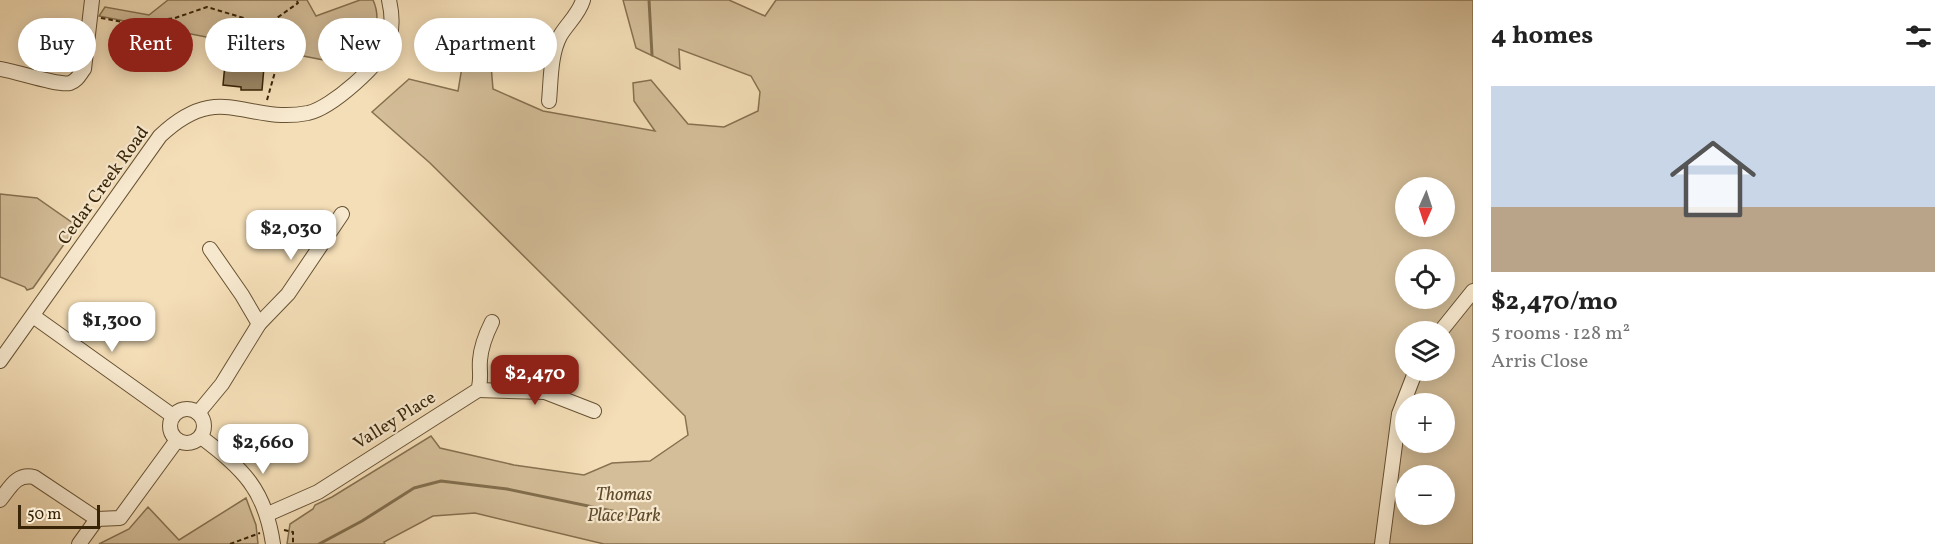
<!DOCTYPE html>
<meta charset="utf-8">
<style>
body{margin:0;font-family:Vollkorn,serif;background:#f6f6f6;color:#222;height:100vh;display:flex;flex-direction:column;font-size:22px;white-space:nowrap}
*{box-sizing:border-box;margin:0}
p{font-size:20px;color:#767676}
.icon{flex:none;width:33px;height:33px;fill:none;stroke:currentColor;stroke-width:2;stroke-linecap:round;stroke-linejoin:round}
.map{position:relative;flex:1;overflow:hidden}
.panel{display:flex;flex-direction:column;background:#fff;width:480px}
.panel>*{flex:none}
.hud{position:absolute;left:18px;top:18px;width:570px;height:54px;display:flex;gap:12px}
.needle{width:39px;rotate:183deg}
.tools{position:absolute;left:1395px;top:177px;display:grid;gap:12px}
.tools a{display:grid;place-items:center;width:60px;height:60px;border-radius:50%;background:#fff;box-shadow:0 3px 15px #0003;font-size:30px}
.scale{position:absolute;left:18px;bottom:15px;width:82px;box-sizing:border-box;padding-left:6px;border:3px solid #382407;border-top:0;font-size:16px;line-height:21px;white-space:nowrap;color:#382407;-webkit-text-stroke:4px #f8ead0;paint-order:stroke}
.price{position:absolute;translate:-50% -51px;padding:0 14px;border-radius:12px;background:#fff;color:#222;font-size:20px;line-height:39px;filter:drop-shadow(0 2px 3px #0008)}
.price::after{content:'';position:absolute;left:50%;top:36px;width:18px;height:14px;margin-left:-9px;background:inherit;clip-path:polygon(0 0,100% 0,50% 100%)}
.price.current{background:#8f2418;color:#fff}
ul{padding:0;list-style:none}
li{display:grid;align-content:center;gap:12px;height:318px;padding:0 18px}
li span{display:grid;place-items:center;height:186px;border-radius:0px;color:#555}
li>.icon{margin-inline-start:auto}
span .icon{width:108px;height:108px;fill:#fffc;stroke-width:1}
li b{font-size:26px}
h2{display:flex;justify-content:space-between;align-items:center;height:72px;padding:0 18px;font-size:26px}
.pill{padding:0 21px;border-radius:27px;background:#fff;box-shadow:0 3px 15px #0003;font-size:21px;line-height:54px}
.pill.current{background:#8f2418;color:#fff}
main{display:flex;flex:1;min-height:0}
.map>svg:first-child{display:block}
.green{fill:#d4be99;stroke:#867150;stroke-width:1.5;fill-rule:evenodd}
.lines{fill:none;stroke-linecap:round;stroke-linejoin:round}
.stream{stroke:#826e4d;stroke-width:3}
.building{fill:#9a8563;stroke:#382407;stroke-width:1.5}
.minor-casing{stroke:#675233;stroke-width:16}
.path{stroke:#382407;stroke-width:2;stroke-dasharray:4.5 3;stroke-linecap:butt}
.minor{stroke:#f8ead0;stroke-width:14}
.labels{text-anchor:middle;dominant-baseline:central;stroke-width:4.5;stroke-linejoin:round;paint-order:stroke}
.street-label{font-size:18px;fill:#382407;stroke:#f8ead0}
.park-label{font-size:18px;font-style:italic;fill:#5f4a2c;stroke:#f8ead0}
</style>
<main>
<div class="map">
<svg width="1473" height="544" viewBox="0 0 1473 544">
<rect width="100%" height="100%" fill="#f4deb7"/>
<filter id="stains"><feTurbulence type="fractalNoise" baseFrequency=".00333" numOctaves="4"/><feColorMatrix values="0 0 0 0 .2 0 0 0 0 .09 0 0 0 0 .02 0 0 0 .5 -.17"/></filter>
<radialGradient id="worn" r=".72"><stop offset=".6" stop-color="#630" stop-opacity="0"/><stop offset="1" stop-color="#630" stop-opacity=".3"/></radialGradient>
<g class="green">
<path d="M168,0H307L316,16L360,0H373C384,24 370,52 349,65L99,16L105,7L149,15Z"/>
<path d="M623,0H729L765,16L776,0H1473V544H604L475,513L433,516L384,542L385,544H287L290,524L313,509L315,505L332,497L431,436L440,448L514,465L584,475L612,463L650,461L688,435L685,416L430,163L372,112L409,79L458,91L464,55L475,41L490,53L493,89L543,111L655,131L634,101L633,83L651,80L688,124L724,127L758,111L760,92L751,76L679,49L680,69L636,48ZM1406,188H1444V226H1406ZM1406,260H1444V298H1406ZM1406,332H1444V370H1406ZM1406,404H1444V442H1406ZM1406,476H1444V514H1406Z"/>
<polygon points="0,194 37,198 77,226 33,288 27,290 25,287 0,277"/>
<polygon points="246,498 256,525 258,544 99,544 129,529 148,507 179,540"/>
</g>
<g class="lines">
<g class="stream">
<polyline points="649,0 652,55"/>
<polyline points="319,544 362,521 414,488 441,481 507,489 641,517"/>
</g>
</g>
<polygon class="building" points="225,64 264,67 262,90 241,90 241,87 223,85"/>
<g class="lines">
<g class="minor-casing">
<g id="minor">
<path d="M0,69C15,71 58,86 70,83C77,81 80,74 84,69L92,0"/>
<path d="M549,101C551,81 550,55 560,36C567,24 579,14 583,0"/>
<polyline points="33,316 173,416"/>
<polyline points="259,324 288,294 342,214"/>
<polyline points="1440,332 1473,291"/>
<path d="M0,361L160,136C220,79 245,125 308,113C331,108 382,64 389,41C393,27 392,13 389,0"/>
<polyline points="478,390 545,392 594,411"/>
<circle cx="187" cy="426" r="17"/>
<polyline points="198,413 222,384 259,324 242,295 210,249"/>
<path d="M201,437C243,469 265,489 273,544"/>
<path d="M0,500C10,488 16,473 34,477L97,519L120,518L177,440"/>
<path d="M268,514L318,492L478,390C482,380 479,371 480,360C481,346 486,334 492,322"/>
<polyline points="79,544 97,519"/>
<polyline points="1382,544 1399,414 1416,370"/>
</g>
</g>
<g class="path">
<polyline points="101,18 134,24 175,18 207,7 267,25"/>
<polyline points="267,100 275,72 267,25 298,3 296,0"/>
<polyline points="284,530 293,532 293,544"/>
<polyline points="230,544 260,533"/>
</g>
<use href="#minor" class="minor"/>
</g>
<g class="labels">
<g class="street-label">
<text transform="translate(104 186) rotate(-54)">Cedar Creek Road</text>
<text transform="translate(395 421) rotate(-32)">Valley Place</text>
</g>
<g class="park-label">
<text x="624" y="495">Thomas<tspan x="624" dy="21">Place Park</tspan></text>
</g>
</g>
<rect width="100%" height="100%" filter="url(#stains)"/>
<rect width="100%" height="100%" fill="url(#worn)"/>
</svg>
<div class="tools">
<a><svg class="needle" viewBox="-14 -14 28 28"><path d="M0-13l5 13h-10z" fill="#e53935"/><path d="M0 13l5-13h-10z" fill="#767676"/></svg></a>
<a><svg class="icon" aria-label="locate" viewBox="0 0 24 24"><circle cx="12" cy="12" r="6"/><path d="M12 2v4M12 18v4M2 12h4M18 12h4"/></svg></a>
<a><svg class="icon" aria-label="layers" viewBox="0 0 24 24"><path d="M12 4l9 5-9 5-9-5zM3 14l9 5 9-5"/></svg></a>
<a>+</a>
<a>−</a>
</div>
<div class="scale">50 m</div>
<b class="price" style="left:291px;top:261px">$2,030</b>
<b class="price" style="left:112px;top:353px">$1,300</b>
<b class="price current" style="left:535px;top:406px">$2,470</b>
<b class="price" style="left:263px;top:475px">$2,660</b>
<div class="hud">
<a class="pill">Buy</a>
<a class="pill current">Rent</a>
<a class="pill">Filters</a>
<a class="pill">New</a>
<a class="pill">Apartment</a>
</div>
</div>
<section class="panel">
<h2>4 homes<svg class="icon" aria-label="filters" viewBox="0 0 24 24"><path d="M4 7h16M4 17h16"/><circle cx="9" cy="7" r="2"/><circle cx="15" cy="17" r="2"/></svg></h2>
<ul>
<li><span style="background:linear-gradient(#c9d6e8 65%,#b9a48a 0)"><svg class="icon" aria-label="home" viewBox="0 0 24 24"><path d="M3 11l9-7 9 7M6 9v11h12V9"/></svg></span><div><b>$2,470/mo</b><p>5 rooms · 128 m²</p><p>Arris Close</p></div></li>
</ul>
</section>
</main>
